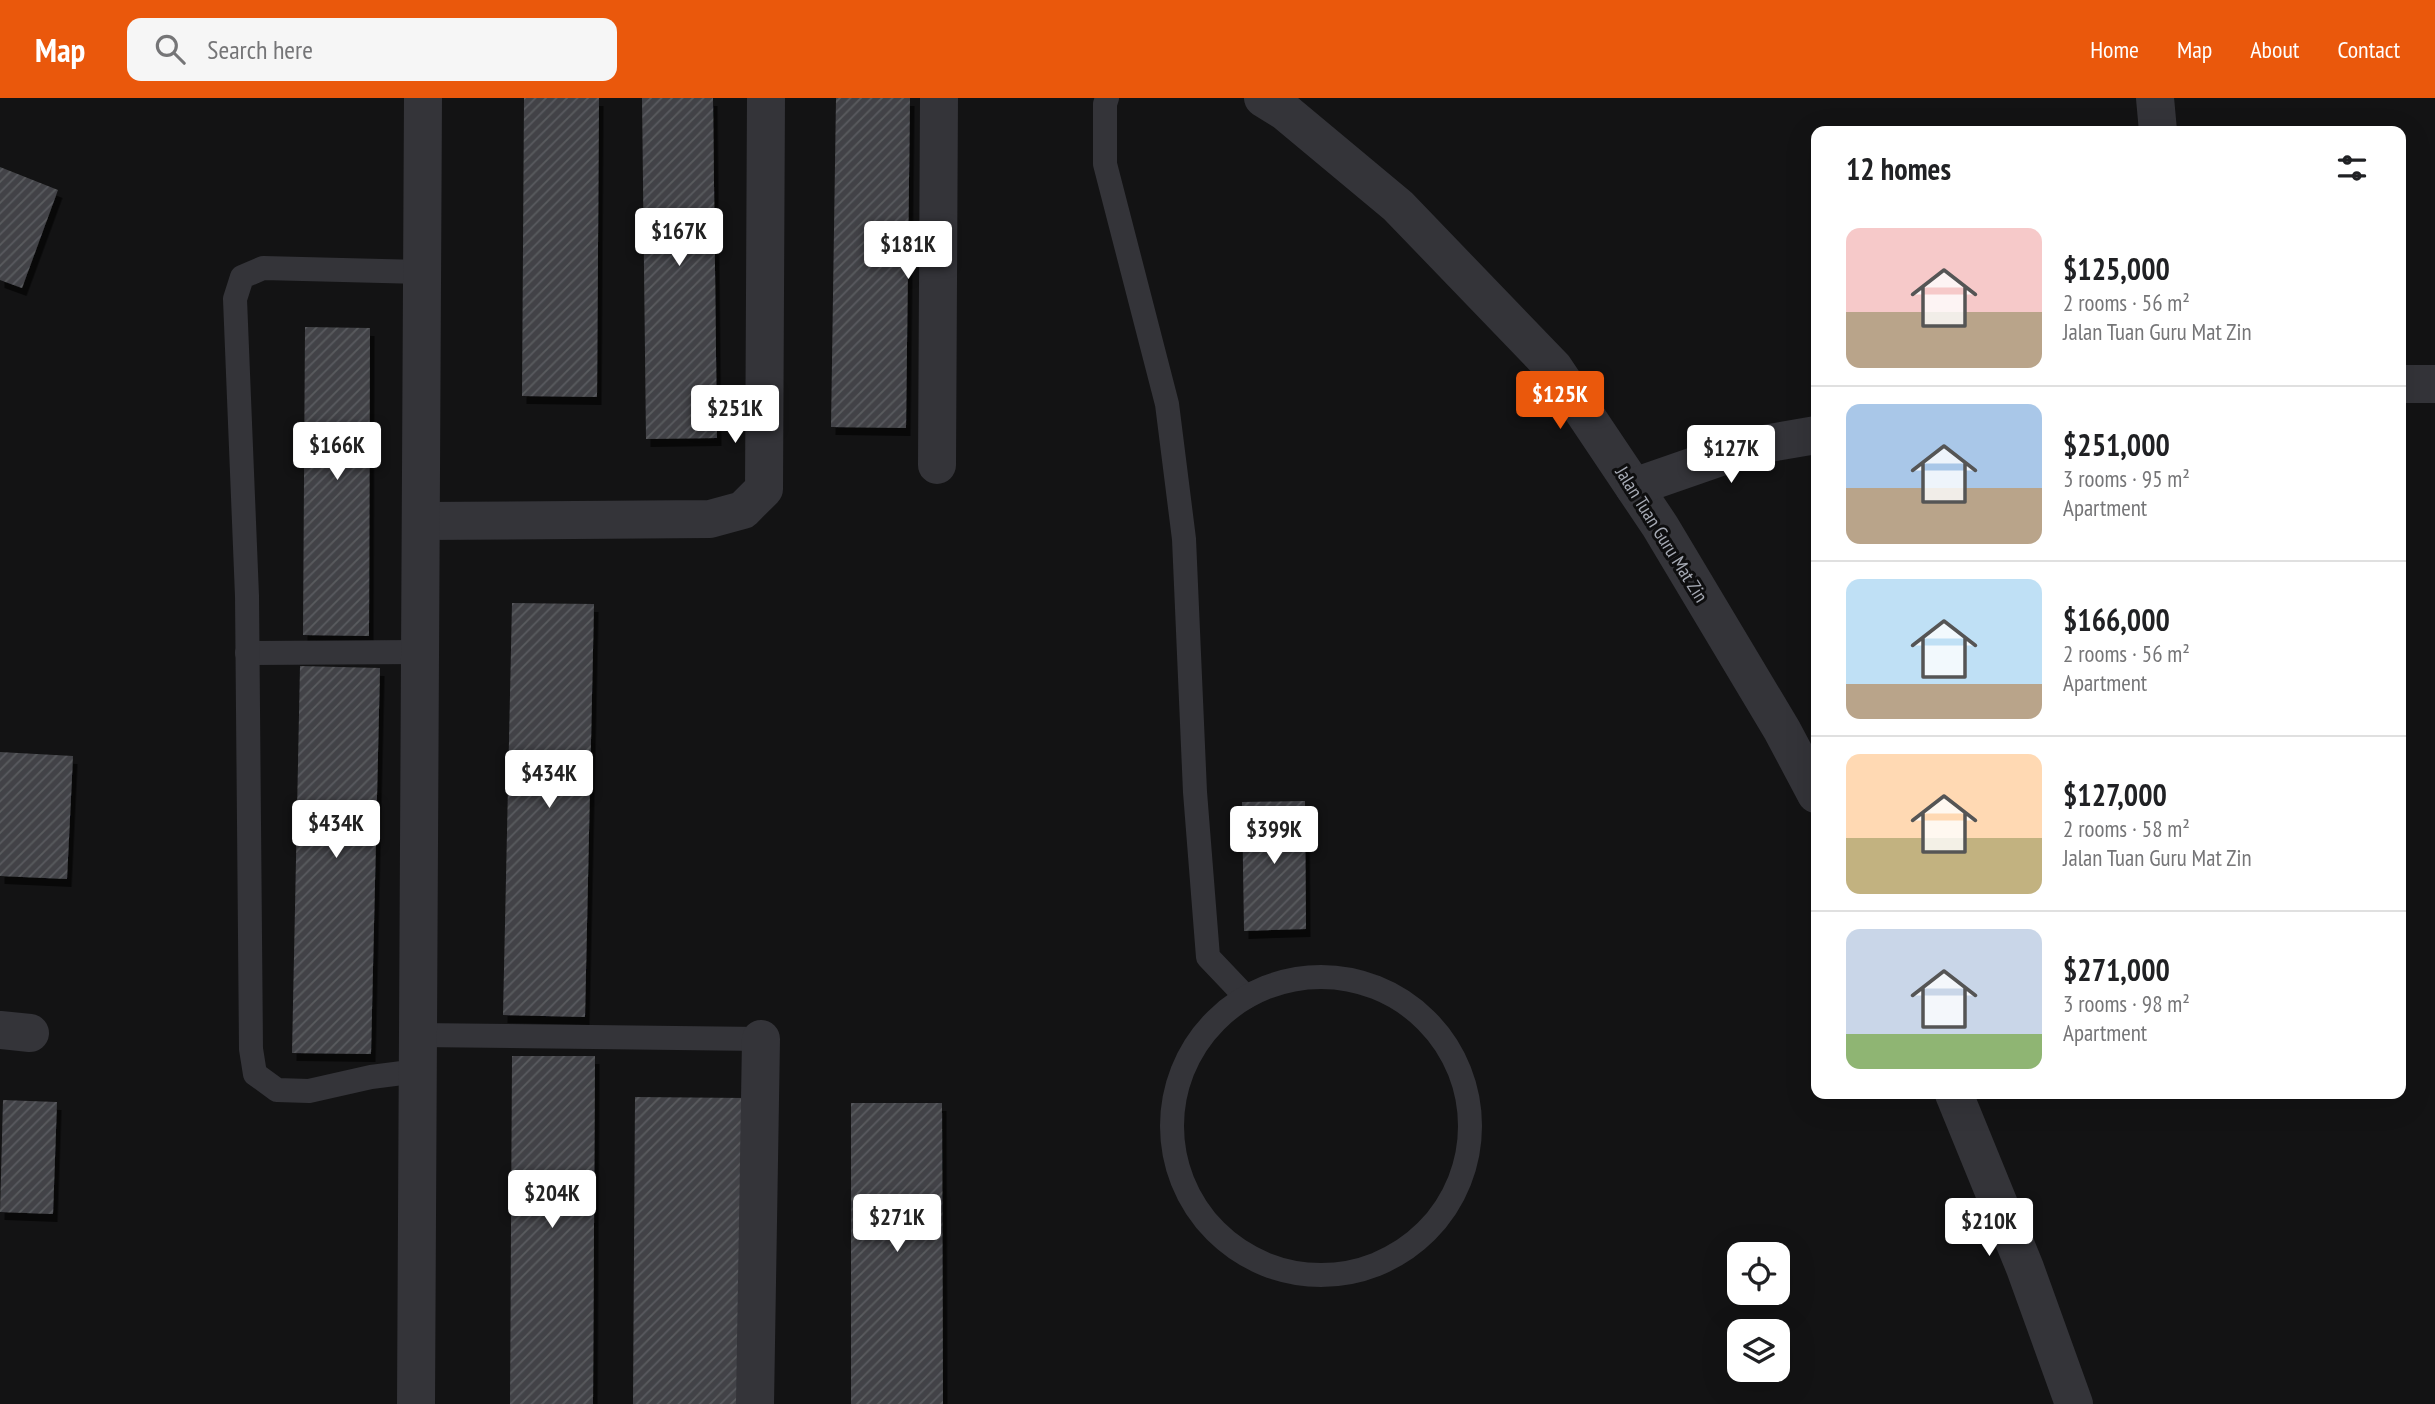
<!DOCTYPE html>
<meta charset="utf-8">
<style>
body{margin:0;font-family:"PT Sans Narrow",sans-serif;background:#f6f6f6;color:#202124;height:100vh;display:flex;flex-direction:column;font-size:26px;white-space:nowrap}
*{box-sizing:border-box;margin:0}
p{font-size:23px;color:#757577}
.icon{flex:none;width:38px;height:38px;fill:none;stroke:currentColor;stroke-width:2;stroke-linecap:round;stroke-linejoin:round}
.map{position:relative;flex:1;overflow:hidden}
.panel{position:absolute;left:1811px;top:28px;width:595px;height:973px;display:flex;flex-direction:column;background:#fff;border-radius:14px;box-shadow:0 7px 28px #0002}
.panel>*{flex:none}
.controls{position:absolute;left:1727px;top:1144px;display:grid;gap:14px}
.controls a{display:grid;place-items:center;width:63px;height:63px;border-radius:14px;background:#fff;box-shadow:0 7px 28px #0002;font-size:35px}
.price{position:absolute;translate:-50% -60px;padding:0 16px;border-radius:7px;background:#fff;color:#222;font-size:23px;line-height:46px;filter:drop-shadow(0 2px 4px #0008)}
.price::after{content:'';position:absolute;left:50%;top:42px;width:21px;height:16px;margin-left:-10px;background:inherit;clip-path:polygon(0 0,100% 0,50% 100%)}
.price.selected{background:#ea580c;color:#fff}
ul{padding:0;list-style:none}
li{display:flex;align-items:center;gap:21px;height:175px;padding:0 35px}
li+li{border-top:2px solid #e0e0e0}
li span{display:grid;place-items:center;flex:none;width:196px;height:140px;border-radius:14px;color:#555}
li>.icon{margin-inline-start:auto}
span .icon{width:84px;height:84px;fill:#fffc;stroke-width:1}
li b{font-size:30px}
h2{display:flex;justify-content:space-between;align-items:center;height:84px;padding:0 35px;font-size:30px}
header{display:flex;align-items:center;gap:42px;box-sizing:border-box;height:98px;padding:0 35px;background:#ea580c;color:#fff}
header strong{font-size:33px}
nav{display:flex;gap:38px;margin-inline-start:auto;font-size:24px}
.search{width:490px;height:63px;background:#f6f6f6;display:flex;align-items:center;gap:18px;box-sizing:border-box;padding:0 24px;border-radius:14px;color:#757577;font-size:26px}
.map>svg:first-child{display:block}
.building{fill:url(#building-hatch);filter:url(#shadow)}
.lines{fill:none;stroke-linecap:round;stroke-linejoin:round}
.lane{stroke:#343439;stroke-width:24}
.street{stroke:#343439;stroke-width:38}
.labels{text-anchor:middle;dominant-baseline:central;stroke-width:6;stroke-linejoin:round;paint-order:stroke}
.street-label{font-size:19px;fill:#a5a9b3;stroke:#0e0e0f}
</style>
<header>
<strong>Map</strong>
<div class="search"><svg class="icon" aria-label="search" viewBox="0 0 24 24"><circle cx="10" cy="10" r="6"/><path d="M15 15l6 6"/></svg>Search here</div>
<nav><a>Home</a><a>Map</a><a>About</a><a>Contact</a></nav>
</header>
<div class="map">
<svg width="2435" height="1306" viewBox="0 0 2435 1306">
<defs>
<pattern id="building-hatch" width="6" height="6" patternUnits="userSpaceOnUse" patternTransform="scale(1.75)"><rect width="6" height="6" fill="#424347"/><path d="M-1 1l2-2M0 6l6-6M5 7l2-2" fill="none" stroke="#5a5b5f"/></pattern>
<filter id="shadow"><feDropShadow dx="4.5" dy="8" stdDeviation="0" flood-color="#0009"/></filter>
</defs>
<rect width="100%" height="100%" fill="#131314"/>
<g class="building">
<polygon points="524,0 599,0 597,299 522,298"/>
<polygon points="642,0 713,0 717,340 646,341"/>
<polygon points="836,0 910,0 906,330 831,329"/>
<polygon points="0,69 58,92 22,190 0,182"/>
<polygon points="305,229 370,230 369,538 303,537"/>
<polygon points="512,505 594,506 585,919 503,917"/>
<polygon points="300,568 380,570 371,956 292,955"/>
<polygon points="0,654 73,658 67,781 0,778"/>
<polygon points="1305,703 1306,831 1244,833 1242,704"/>
<polygon points="512,958 595,958 593,1306 510,1306"/>
<polygon points="635,999 745,1000 744,1306 633,1306"/>
<polygon points="3,1002 57,1004 53,1116 0,1114"/>
<polygon points="851,1005 942,1005 943,1306 851,1306"/>
</g>
<g class="lines">
<g class="lane">
<polyline points="1107,0 1105,6 1105,66 1167,306 1184,441 1195,694 1208,859 1246,899"/>
<polyline points="247,555 420,554"/>
<circle cx="1321" cy="1028" r="149"/>
<polyline points="418,937 761,941"/>
<polyline points="418,973 371,979 309,993 277,992 255,976 251,951 247,498 235,201 242,179 263,170 422,174"/>
</g>
<g class="street">
<polyline points="1263,0 1284,13 1398,108 1554,270 1660,428 1782,632 1816,696"/>
<polyline points="2155,0 2158,33"/>
<polyline points="2401,286 2435,286"/>
<polyline points="937,367 939,0"/>
<polyline points="1634,389 1752,348 1816,337"/>
<polyline points="422,423 710,421 743,412 764,391 766,0"/>
<polyline points="0,932 30,935"/>
<polyline points="1954,996 2025,1170 2074,1306"/>
<polyline points="416,1306 423,0"/>
<polyline points="755,1306 761,941"/>
</g>
</g>
<g class="labels">
<g class="street-label">
<text transform="translate(1662 436) rotate(58)">Jalan Tuan Guru Mat Zin</text>
</g>
</g>
</svg>
<div class="controls">
<a><svg class="icon" aria-label="locate" viewBox="0 0 24 24"><circle cx="12" cy="12" r="6"/><path d="M12 2v4M12 18v4M2 12h4M18 12h4"/></svg></a>
<a><svg class="icon" aria-label="layers" viewBox="0 0 24 24"><path d="M12 4l9 5-9 5-9-5zM3 14l9 5 9-5"/></svg></a>
</div>
<b class="price" style="left:679px;top:170px">$167K</b>
<b class="price" style="left:908px;top:183px">$181K</b>
<b class="price selected" style="left:1560px;top:333px">$125K</b>
<b class="price" style="left:735px;top:347px">$251K</b>
<b class="price" style="left:337px;top:384px">$166K</b>
<b class="price" style="left:1731px;top:387px">$127K</b>
<b class="price" style="left:549px;top:712px">$434K</b>
<b class="price" style="left:336px;top:762px">$434K</b>
<b class="price" style="left:1274px;top:768px">$399K</b>
<b class="price" style="left:552px;top:1132px">$204K</b>
<b class="price" style="left:897px;top:1156px">$271K</b>
<b class="price" style="left:1989px;top:1160px">$210K</b>
<section class="panel">
<h2>12 homes<svg class="icon" aria-label="filters" viewBox="0 0 24 24"><path d="M4 7h16M4 17h16"/><circle cx="9" cy="7" r="2"/><circle cx="15" cy="17" r="2"/></svg></h2>
<ul>
<li><span style="background:linear-gradient(#f6c9c9 60%,#b9a48a 0)"><svg class="icon" aria-label="home" viewBox="0 0 24 24"><path d="M3 11l9-7 9 7M6 9v11h12V9"/></svg></span><div><b>$125,000</b><p>2 rooms · 56 m²</p><p>Jalan Tuan Guru Mat Zin</p></div></li>
<li><span style="background:linear-gradient(#a9c7e8 60%,#b9a48a 0)"><svg class="icon" aria-label="home" viewBox="0 0 24 24"><path d="M3 11l9-7 9 7M6 9v11h12V9"/></svg></span><div><b>$251,000</b><p>3 rooms · 95 m²</p><p>Apartment</p></div></li>
<li><span style="background:linear-gradient(#bfe0f5 75%,#b9a48a 0)"><svg class="icon" aria-label="home" viewBox="0 0 24 24"><path d="M3 11l9-7 9 7M6 9v11h12V9"/></svg></span><div><b>$166,000</b><p>2 rooms · 56 m²</p><p>Apartment</p></div></li>
<li><span style="background:linear-gradient(#ffd9b3 60%,#c2b280 0)"><svg class="icon" aria-label="home" viewBox="0 0 24 24"><path d="M3 11l9-7 9 7M6 9v11h12V9"/></svg></span><div><b>$127,000</b><p>2 rooms · 58 m²</p><p>Jalan Tuan Guru Mat Zin</p></div></li>
<li><span style="background:linear-gradient(#c9d6e8 75%,#8fb573 0)"><svg class="icon" aria-label="home" viewBox="0 0 24 24"><path d="M3 11l9-7 9 7M6 9v11h12V9"/></svg></span><div><b>$271,000</b><p>3 rooms · 98 m²</p><p>Apartment</p></div></li>
</ul>
</section>
</div>
